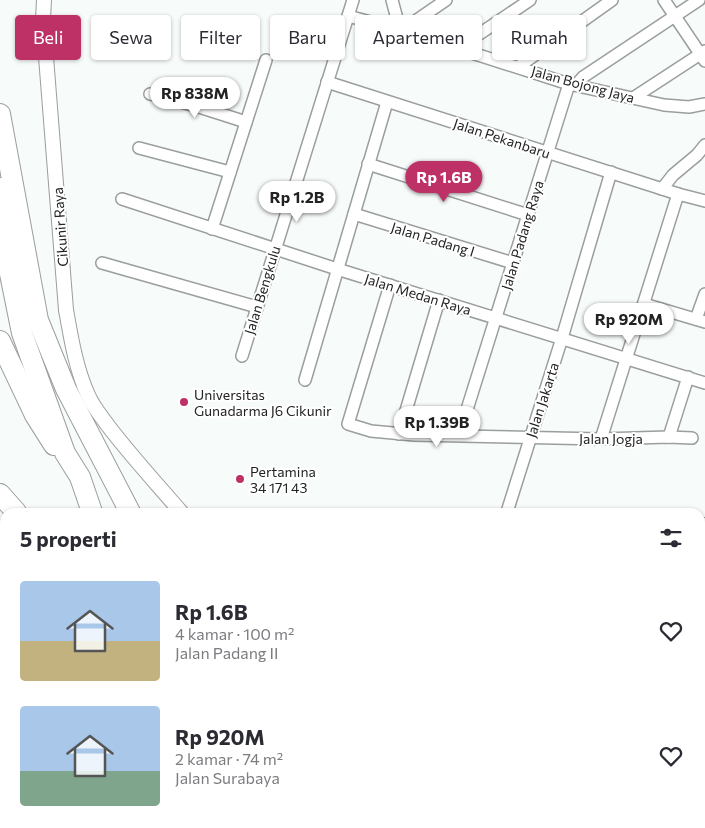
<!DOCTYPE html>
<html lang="id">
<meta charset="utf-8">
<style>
body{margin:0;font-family:Commissioner,sans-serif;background:#f7f7f7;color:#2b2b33;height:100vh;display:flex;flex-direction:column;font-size:19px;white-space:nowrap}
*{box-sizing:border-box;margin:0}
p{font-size:16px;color:#7c7c81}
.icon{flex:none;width:28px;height:28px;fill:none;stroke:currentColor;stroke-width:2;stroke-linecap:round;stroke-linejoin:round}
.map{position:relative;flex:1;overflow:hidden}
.panel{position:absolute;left:0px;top:508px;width:705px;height:321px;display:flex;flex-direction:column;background:#fff;border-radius:15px 15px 0 0;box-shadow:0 1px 4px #0004}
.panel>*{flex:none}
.guide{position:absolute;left:15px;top:15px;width:675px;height:45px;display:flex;gap:10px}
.price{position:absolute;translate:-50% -42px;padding:0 11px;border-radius:18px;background:#fff;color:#222;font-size:16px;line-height:32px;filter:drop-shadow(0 1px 2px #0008)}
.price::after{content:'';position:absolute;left:50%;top:30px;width:15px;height:11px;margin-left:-8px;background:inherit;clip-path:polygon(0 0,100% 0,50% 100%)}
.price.active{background:#bd3167;color:#fff}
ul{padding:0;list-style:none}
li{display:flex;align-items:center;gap:15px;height:125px;padding:0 20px}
li span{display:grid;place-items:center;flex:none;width:140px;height:100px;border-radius:5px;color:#555}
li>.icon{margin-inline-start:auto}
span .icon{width:60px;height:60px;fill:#fffc;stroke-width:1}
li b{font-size:21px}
h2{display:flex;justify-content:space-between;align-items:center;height:60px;padding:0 20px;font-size:21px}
.tag{padding:0 18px;border-radius:5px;background:#fff;box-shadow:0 1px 4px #0004;font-size:18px;line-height:45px}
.tag.active{background:#bd3167;color:#fff}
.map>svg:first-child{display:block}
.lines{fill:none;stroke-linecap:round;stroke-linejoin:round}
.minor-casing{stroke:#9a9e9d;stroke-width:14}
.tertiary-casing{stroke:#9a9e9d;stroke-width:16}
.motorway-casing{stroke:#9a9e9d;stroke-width:22}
.minor{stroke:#fff;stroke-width:11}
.tertiary{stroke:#fff;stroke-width:14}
.motorway{stroke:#fff;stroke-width:20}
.poi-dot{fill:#bd3167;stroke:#fff;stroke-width:2}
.labels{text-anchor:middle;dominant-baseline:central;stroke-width:4;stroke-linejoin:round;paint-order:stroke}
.street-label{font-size:14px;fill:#222323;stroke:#fff}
.poi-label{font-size:14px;fill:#222323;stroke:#fff;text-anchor:start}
</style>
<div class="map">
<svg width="705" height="828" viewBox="0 0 705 828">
<rect width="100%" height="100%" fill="#f7fbfa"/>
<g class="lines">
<g class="minor-casing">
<g id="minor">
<polyline points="392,0 400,30"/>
<polyline points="664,0 705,61"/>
<polyline points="348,16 400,30 569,84 664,105 689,107 705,104"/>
<polyline points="401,31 446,0"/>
<polyline points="457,49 530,0"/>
<polyline points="518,67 612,0"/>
<polyline points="327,82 678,194 705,201"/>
<polyline points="577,84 583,77 699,0"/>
<polyline points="150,94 196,106 246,122"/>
<polyline points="633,98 705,51"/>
<polyline points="139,148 230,172"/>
<polyline points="368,164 528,215"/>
<polyline points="662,189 673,175 697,155 705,145"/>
<polyline points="122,199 337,269 705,383"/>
<polyline points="354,214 513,263"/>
<polyline points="212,229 266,60"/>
<polyline points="102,263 257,307"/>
<polyline points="390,285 348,424 371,431 414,435 601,439 669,437 692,438"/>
<polyline points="644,304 705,322"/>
<polyline points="696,319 705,294"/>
<polyline points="242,356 353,0"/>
<polyline points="305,380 387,102"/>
<polyline points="399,434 439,300"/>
<polyline points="459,435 569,84"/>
<polyline points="669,437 688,377"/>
<polyline points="601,439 678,194"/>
<polyline points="507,512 562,338 611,172"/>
<polyline points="700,661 705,656"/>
<polyline points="700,801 705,805"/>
<polyline points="131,824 136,828"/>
<polyline points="377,824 381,828"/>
<polyline points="551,824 555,828"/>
<polyline points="16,828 19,824"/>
<polyline points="87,828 91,824"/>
<polyline points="529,828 534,824"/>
</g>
</g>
<g class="tertiary-casing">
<g id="tertiary">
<path d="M44,0L43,19L66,310C71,338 76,369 88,395C93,407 102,417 109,427C132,457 157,484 181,512"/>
<polyline points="700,525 705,525"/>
<polyline points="0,730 5,720"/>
<polyline points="0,745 5,739"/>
</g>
</g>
<g class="motorway-casing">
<g id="motorway">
<polyline points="0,114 38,320 66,389 130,512"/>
<polyline points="2,188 8,264 22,333 65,453 80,477 92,512"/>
<polyline points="0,341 35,415 54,445"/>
<polyline points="0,494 16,512"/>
<polyline points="0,558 5,562"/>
<polyline points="0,594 5,599"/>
<polyline points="0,654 5,653"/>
<polyline points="0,679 5,681"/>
<polyline points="0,701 5,704"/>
<polyline points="203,824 209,828"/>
<polyline points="260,824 265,828"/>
<polyline points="293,824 297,828"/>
<polyline points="328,824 332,828"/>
</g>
</g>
<use href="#minor" class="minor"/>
<use href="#tertiary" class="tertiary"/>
<use href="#motorway" class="motorway"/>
</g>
<g class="poi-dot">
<circle cx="184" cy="402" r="5"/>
<circle cx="240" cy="479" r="5"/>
</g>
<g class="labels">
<g class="street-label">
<text transform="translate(583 84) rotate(15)">Jalan Bojong Jaya</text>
<text transform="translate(502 138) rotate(18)">Jalan Pekanbaru</text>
<text transform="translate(60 227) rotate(-94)">Cikunir Raya</text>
<text transform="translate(522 235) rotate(-73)">Jalan Padang Raya</text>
<text transform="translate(433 239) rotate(17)">Jalan Padang I</text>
<text transform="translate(262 290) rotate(-73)">Jalan Bengkulu</text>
<text transform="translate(418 294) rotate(17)">Jalan Medan Raya</text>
<text transform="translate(542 400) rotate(-72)">Jalan Jakarta</text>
<text x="611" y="438">Jalan Jogja</text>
</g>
<g class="poi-label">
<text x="194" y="394">Universitas<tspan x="194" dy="16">Gunadarma J6 Cikunir</tspan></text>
<text x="250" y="471">Pertamina<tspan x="250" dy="16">34 171 43</tspan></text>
</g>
</g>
</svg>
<b class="price" style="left:195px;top:119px">Rp 838M</b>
<b class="price active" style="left:444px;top:203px">Rp 1.6B</b>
<b class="price" style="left:297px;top:223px">Rp 1.2B</b>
<b class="price" style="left:629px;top:345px">Rp 920M</b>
<b class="price" style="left:437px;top:448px">Rp 1.39B</b>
<div class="guide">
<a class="tag active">Beli</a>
<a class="tag">Sewa</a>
<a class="tag">Filter</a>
<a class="tag">Baru</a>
<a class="tag">Apartemen</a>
<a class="tag">Rumah</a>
</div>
<section class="panel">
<h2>5 properti<svg class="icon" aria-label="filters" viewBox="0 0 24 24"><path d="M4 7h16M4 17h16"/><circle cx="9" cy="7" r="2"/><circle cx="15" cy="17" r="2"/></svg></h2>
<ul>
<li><span style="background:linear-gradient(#a9c7e8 60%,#c2b280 0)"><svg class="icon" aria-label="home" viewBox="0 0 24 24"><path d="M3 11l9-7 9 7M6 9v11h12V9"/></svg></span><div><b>Rp 1.6B</b><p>4 kamar · 100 m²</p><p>Jalan Padang II</p></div><svg class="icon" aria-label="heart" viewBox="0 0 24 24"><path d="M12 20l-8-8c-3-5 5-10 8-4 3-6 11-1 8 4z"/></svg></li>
<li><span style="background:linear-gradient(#a9c7e8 65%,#7fa58c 0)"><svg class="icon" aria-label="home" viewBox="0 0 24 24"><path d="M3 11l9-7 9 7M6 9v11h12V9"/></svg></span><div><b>Rp 920M</b><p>2 kamar · 74 m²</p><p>Jalan Surabaya</p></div><svg class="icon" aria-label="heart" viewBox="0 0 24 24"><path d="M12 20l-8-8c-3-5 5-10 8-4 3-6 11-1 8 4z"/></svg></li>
</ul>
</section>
</div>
